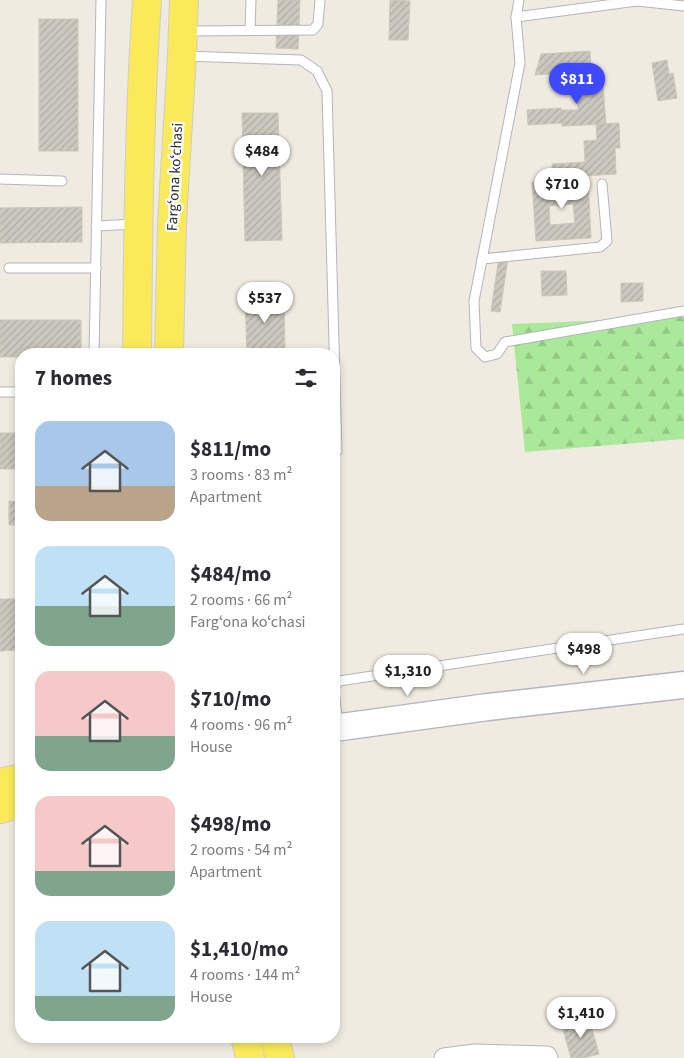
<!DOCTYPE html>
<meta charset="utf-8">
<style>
body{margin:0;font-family:"Source Sans 3",sans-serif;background:#f2f2f3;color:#2b2b33;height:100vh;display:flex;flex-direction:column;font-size:19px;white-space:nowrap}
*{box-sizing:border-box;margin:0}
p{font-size:16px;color:#7c7c81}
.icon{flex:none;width:28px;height:28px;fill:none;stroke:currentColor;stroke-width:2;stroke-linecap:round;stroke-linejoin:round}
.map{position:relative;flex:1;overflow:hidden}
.details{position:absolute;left:15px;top:348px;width:325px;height:695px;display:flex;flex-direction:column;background:#fff;border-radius:20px;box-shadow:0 2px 8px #0003}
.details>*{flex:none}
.price{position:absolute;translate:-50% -42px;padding:0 11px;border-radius:18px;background:#fff;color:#222;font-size:16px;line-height:32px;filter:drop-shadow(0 1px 2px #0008)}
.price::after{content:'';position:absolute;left:50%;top:30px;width:15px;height:11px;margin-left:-8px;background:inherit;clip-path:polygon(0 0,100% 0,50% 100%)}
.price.on{background:#3d48ff;color:#fff}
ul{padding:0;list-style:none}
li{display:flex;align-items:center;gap:15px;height:125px;padding:0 20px}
li span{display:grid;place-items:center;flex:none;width:140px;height:100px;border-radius:15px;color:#555}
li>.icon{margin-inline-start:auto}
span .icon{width:60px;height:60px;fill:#fffc;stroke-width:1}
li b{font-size:21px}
h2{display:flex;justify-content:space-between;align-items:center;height:60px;padding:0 20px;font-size:21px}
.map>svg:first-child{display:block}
.forest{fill:url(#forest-firs)}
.building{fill:url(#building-hatch);stroke:#ccc7b9;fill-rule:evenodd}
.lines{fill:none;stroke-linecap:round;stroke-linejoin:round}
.lane-casing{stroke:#b4b4c2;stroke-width:11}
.street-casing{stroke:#b4b4c2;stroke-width:21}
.secondary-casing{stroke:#b4b4c2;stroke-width:29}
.primary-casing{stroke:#cdcdcd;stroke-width:30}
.lane{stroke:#fff;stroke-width:9}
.street{stroke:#fff;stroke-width:19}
.secondary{stroke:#fff;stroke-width:26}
.primary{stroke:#faea5a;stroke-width:28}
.labels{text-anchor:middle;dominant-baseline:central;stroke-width:4.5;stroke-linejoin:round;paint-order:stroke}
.street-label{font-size:15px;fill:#2e2e2e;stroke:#fff}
</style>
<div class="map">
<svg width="684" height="1058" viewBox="0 0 684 1058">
<defs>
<pattern id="forest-firs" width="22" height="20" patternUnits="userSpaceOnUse" patternTransform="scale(1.25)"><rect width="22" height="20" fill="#aae999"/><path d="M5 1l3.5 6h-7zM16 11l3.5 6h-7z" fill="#93c884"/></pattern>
<pattern id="building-hatch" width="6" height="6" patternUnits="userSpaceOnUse" patternTransform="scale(1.25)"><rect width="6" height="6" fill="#cbc8bf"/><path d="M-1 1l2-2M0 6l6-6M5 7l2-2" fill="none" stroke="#afaca4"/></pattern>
</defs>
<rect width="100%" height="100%" fill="#f0ebe0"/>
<polygon class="forest" points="684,317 684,439 525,452 512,324"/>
<g class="building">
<polygon points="278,0 300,0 298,49 276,48"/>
<polygon points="390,0 410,1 408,40 389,40"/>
<rect x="39" y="19" width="39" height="132"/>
<polygon points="590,51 591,67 579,68 579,72 535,75 541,54"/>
<polygon points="667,60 669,74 673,73 677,98 658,101 652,63"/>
<polygon points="602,72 606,124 562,126 562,123 528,125 527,110 561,108 561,110 578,110 575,73"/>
<polygon points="242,113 278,113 282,240 245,241"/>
<polygon points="619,123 620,148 615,148 616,174 553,178 552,164 585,162 584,141 597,140 596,124"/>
<path d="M588,179L591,238L536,241L532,182ZM573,204L575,223L550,225L549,206Z"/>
<polygon points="82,207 82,242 0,243 0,208"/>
<polygon points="499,257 508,258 500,312 491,311"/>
<polygon points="541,271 566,271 567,295 542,296"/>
<polygon points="621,283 643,283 643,301 621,302"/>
<polygon points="284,294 285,354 247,354 245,295"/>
<polygon points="0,320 81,320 81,354 21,354 21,357 0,357"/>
<rect x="0" y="433" width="21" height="36"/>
<polygon points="9,501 20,502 20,525 9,525"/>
<polygon points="0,599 21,599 21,650 0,651"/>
<polygon points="589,1018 599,1054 583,1058 571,1058 562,1026"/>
</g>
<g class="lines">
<g class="lane-casing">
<g id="lane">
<polyline points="519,0 516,17 637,1 684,6"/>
<polyline points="516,17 520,63 474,301 476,348 485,357 497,354 505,342 684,311"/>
<polyline points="250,30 251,0"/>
<polyline points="185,31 313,30 318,24 320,0"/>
<polyline points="185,56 301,60 317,71 327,91 337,451"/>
<polyline points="0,179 62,181"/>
<polyline points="96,226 136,224"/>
<polyline points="482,259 600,247 607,241 602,184"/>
<polyline points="9,268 96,268"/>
<polyline points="94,354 101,0"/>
<polyline points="0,392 21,392"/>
<polyline points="334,687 339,681 684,629"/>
<polyline points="334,689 338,726"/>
</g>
</g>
<g class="street-casing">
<polyline id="street" points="444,1058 475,1054 547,1056 548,1058"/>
</g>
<g class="secondary-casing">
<polyline id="secondary" points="334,728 488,707 684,685"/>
</g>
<g class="primary-casing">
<g id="primary">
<path d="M137,354C138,236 139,118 147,0"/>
<polyline points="169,354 172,222 182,56 184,0"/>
<polyline points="0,783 21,778"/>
<polyline points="0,809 21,803"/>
<polyline points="245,1036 250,1058"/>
<polyline points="274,1036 280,1058"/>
</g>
</g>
<use href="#lane" class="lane"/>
<use href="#street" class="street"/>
<use href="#secondary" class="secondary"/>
<use href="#primary" class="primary"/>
</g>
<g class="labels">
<g class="street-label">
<text transform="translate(175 177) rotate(-87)">Fargʻona koʻchasi</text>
</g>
</g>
</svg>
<b class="price on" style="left:577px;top:105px">$811</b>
<b class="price" style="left:262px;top:177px">$484</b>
<b class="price" style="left:562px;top:210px">$710</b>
<b class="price" style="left:265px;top:324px">$537</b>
<b class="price" style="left:584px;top:675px">$498</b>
<b class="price" style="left:408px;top:697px">$1,310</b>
<b class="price" style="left:581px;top:1039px">$1,410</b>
<section class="details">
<h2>7 homes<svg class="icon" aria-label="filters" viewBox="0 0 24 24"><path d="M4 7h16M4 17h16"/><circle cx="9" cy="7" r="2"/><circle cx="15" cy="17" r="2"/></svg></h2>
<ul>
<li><span style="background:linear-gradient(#a9c7e8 65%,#b9a48a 0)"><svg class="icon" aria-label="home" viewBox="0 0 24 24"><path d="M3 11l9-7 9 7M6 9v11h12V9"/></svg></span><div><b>$811/mo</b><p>3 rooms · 83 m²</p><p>Apartment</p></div></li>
<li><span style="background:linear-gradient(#bfe0f5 60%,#7fa58c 0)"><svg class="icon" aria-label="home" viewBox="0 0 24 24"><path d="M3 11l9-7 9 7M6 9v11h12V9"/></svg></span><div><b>$484/mo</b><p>2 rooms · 66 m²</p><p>Fargʻona koʻchasi</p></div></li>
<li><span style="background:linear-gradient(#f6c9c9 65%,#7fa58c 0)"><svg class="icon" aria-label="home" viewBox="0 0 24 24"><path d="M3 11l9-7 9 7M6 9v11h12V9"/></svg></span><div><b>$710/mo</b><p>4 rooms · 96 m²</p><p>House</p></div></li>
<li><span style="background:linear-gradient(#f6c9c9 75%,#7fa58c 0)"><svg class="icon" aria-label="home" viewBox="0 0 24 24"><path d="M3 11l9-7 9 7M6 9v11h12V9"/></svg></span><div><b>$498/mo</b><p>2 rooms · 54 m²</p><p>Apartment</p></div></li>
<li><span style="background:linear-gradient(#bfe0f5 75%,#7fa58c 0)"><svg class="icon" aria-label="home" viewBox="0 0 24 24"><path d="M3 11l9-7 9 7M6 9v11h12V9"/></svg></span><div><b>$1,410/mo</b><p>4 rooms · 144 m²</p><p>House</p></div></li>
</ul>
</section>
</div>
